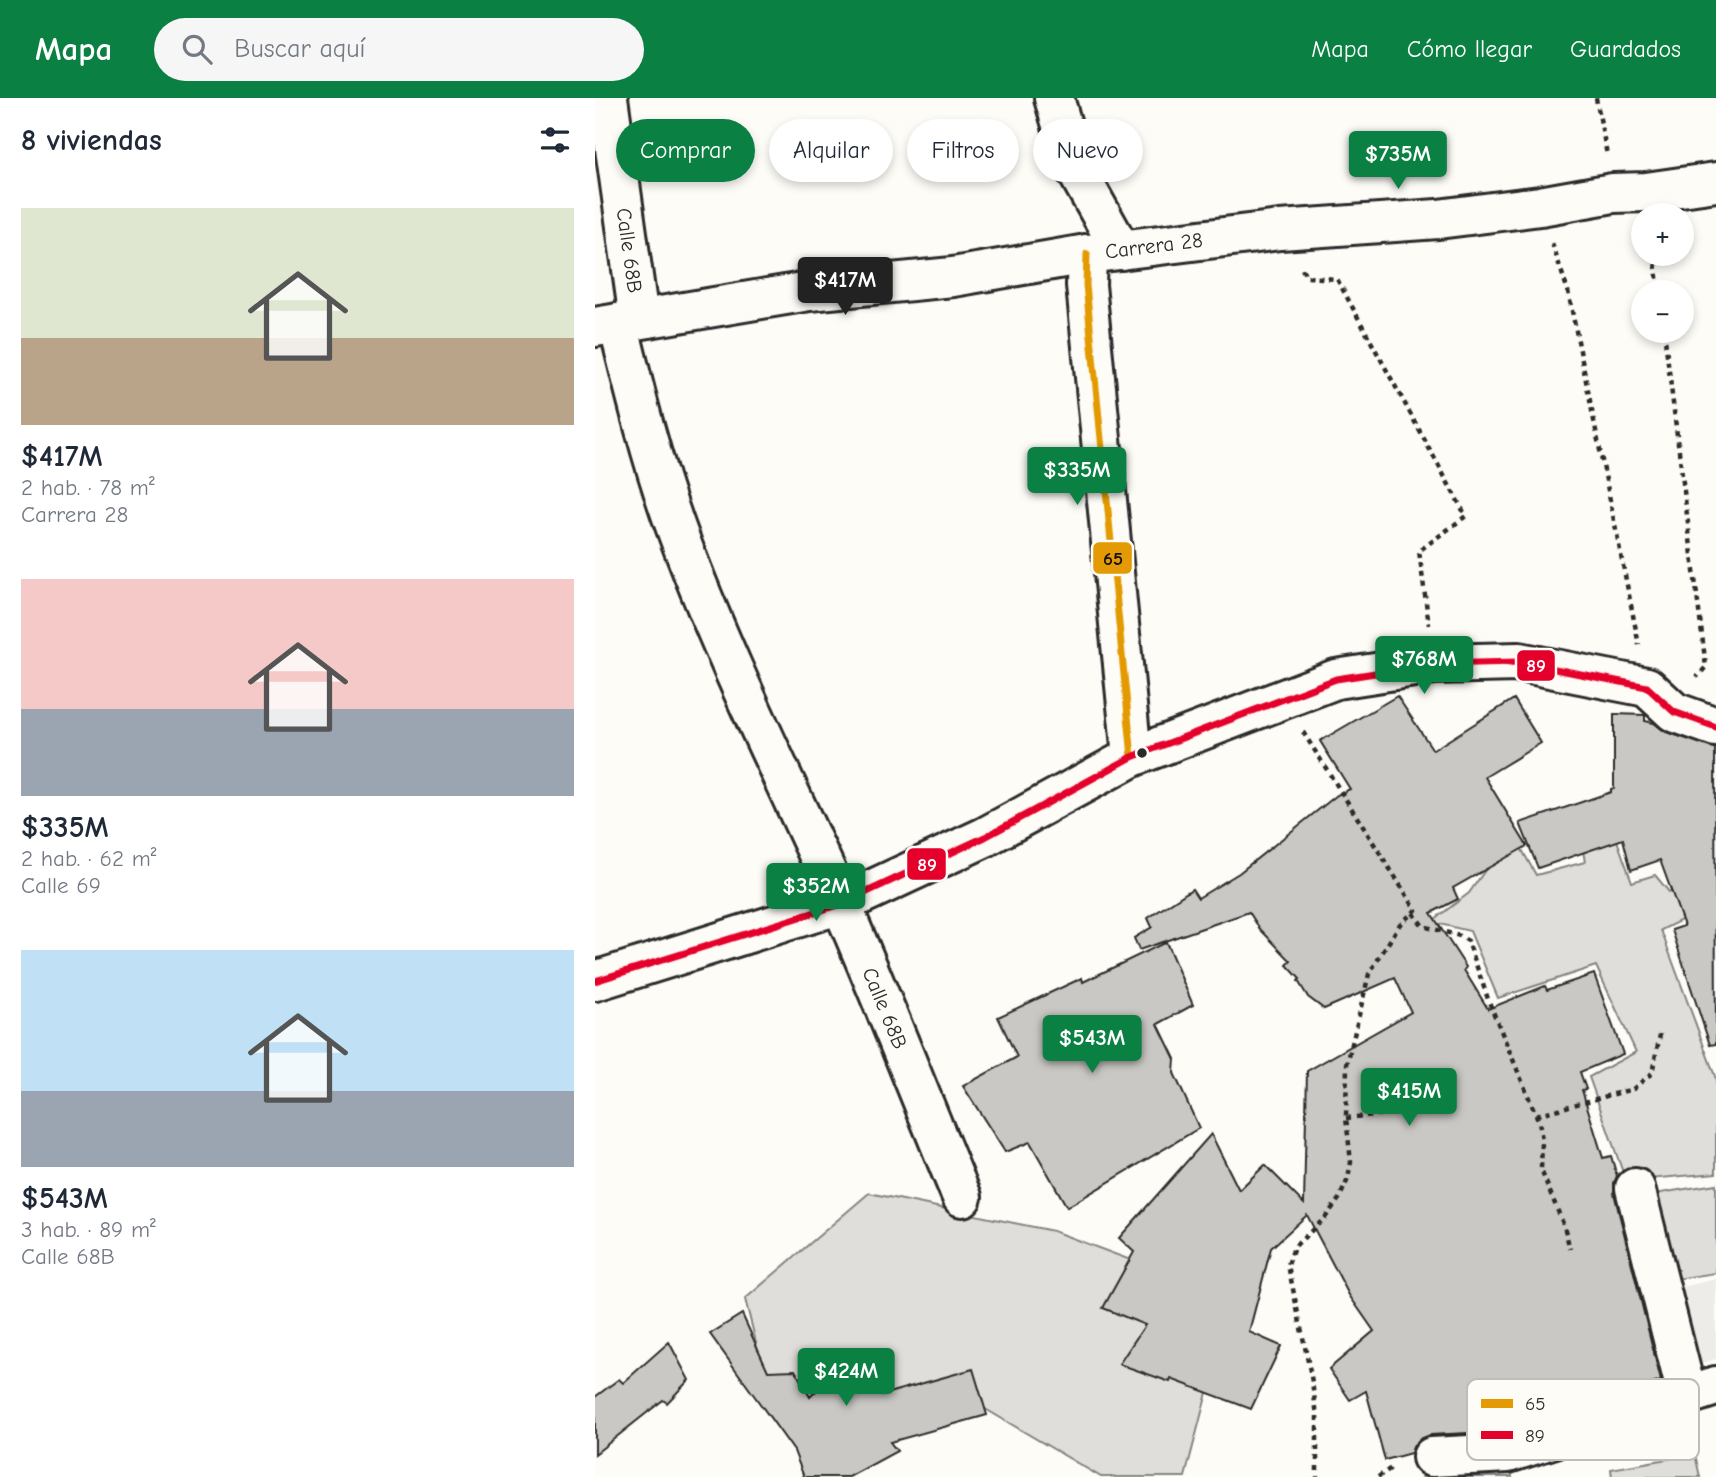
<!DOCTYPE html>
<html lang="es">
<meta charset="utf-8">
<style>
body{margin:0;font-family:"Comic Neue",sans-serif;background:#f6f6f7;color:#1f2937;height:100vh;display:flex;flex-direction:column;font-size:26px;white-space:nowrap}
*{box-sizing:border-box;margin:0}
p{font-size:23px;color:#747a83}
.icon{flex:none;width:38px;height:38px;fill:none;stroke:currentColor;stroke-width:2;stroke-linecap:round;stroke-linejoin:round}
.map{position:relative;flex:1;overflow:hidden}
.side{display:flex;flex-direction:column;background:#fff;width:595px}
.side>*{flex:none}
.top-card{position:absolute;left:21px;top:21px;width:665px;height:63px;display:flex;gap:14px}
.tools{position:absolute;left:1036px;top:105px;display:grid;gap:14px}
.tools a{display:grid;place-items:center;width:63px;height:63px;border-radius:50%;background:#fff;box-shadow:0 4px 10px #0003;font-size:35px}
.price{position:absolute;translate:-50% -60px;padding:0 16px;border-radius:7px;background:#0b8043;color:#fff;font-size:23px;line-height:46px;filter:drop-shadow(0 2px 4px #0008)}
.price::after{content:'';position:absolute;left:50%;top:42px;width:21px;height:16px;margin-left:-10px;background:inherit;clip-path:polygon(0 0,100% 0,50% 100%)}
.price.active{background:#222;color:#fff}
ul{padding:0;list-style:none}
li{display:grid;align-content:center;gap:14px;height:371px;padding:0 21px}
li span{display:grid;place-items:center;height:217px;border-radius:0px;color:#555}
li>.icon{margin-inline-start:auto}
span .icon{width:126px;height:126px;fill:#fffc;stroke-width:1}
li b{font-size:30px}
h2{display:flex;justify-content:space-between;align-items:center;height:84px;padding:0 21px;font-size:30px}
.pill{padding:0 24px;border-radius:32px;background:#fff;box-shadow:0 4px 10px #0003;font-size:24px;line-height:63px}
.pill.active{background:#0b8043;color:#fff}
header{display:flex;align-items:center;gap:42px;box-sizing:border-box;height:98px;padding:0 35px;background:#0b8043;color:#fff}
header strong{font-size:33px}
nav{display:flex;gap:38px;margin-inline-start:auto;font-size:24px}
.search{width:490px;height:63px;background:#f6f6f7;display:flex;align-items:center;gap:18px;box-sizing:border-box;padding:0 24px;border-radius:38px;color:#747a83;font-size:26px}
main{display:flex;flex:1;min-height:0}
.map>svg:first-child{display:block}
.built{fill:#edece8}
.green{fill:#dfdeda;stroke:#858482;stroke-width:2}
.building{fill:#c9c8c4;stroke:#2b2b2b;stroke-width:2}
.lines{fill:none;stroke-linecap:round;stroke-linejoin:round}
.minor-casing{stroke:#2b2b2b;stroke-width:44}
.path{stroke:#2b2b2b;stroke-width:4.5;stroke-dasharray:5 5;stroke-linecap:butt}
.minor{stroke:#fdfcf7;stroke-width:38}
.bus-1-casing{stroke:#fdfcf7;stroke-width:12}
.bus-2-casing{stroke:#fdfcf7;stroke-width:12}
.bus-1{stroke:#e39a04;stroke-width:7}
.bus-2{stroke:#e4002b;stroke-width:7}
.bus-dot{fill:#2b2b2b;stroke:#fdfcf7;stroke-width:2.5}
.labels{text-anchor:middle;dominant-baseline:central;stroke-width:5;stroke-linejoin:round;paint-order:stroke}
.street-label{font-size:21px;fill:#2b2b2b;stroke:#fdfcf7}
.key{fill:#fdfcf7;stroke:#bebdba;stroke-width:2}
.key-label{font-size:19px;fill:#2b2b2b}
.line-badge{stroke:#fdfcf7;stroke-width:2.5}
.badge-label{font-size:19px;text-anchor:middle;font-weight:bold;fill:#fff}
.pale-badge-label{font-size:19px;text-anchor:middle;font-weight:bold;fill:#111}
</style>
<header>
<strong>Mapa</strong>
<div class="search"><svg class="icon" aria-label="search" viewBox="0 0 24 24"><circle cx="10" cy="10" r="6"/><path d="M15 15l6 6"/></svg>Buscar aquí</div>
<nav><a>Mapa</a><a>Cómo llegar</a><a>Guardados</a></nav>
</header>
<main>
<section class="side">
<h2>8 viviendas<svg class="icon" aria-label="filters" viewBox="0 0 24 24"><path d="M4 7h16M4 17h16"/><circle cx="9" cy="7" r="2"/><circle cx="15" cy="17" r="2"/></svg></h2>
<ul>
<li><span style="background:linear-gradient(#dfe7d0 60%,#b9a48a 0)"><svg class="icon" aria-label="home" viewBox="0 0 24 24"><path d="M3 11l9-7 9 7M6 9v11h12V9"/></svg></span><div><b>$417M</b><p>2 hab. · 78 m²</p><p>Carrera 28</p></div></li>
<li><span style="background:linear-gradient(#f6c9c9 60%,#9aa5b1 0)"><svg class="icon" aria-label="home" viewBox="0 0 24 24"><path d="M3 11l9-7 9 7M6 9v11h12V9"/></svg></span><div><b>$335M</b><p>2 hab. · 62 m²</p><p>Calle 69</p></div></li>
<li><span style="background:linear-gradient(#bfe0f5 65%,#9aa5b1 0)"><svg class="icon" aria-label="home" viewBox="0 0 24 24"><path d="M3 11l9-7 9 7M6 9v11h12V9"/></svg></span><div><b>$543M</b><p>3 hab. · 89 m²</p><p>Calle 68B</p></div></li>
</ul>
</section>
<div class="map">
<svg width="1121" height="1379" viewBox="0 0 1121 1379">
<rect width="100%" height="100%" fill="#fdfcf7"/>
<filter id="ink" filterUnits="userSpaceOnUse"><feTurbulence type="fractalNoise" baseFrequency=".0143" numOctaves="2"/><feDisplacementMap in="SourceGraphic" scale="14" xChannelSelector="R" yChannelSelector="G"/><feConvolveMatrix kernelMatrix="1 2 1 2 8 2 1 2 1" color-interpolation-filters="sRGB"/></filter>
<g filter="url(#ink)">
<polygon class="built" points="1121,1181 1121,1261 1095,1269 1075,1192"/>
<g class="green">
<polygon points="1011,712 1037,784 1060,777 1074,794 1119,773 1121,805 1066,832 1121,981 1121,1075 1031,1083 994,979 1041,954 1001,868 903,900 875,833 836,824 874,795 917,734 941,777 990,764 981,713"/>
<polygon points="1121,1086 1121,1175 1068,1183 1047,1098"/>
<polygon points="274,1095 458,1133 541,1164 614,1287 590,1379 506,1379 341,1282 271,1305 174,1295 150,1201"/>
<polygon points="1100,1356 1105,1379 1017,1379 1016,1371"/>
<polygon points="915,1370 917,1379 828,1379 835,1375"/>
</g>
<g class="building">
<polygon points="802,598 838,652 919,601 946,645 890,679 932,748 858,790 863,801 836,815 871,869 869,872 893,911 950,888 952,892 999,876 1028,956 985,974 991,991 987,992 1008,1060 1016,1058 1022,1078 1019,1085 1019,1095 1066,1283 911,1333 835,1337 825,1341 818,1349 816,1355 790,1362 771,1293 755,1302 734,1271 779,1233 754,1197 712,1117 676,1150 654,1234 686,1248 656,1311 576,1281 575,1284 524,1266 550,1227 508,1210 539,1154 524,1140 616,1036 644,1092 670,1067 709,1106 712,973 816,914 800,880 729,911 713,899 703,883 705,881 692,867 696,863 665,831 654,814 544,852 539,840 557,829 553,820 597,791 603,800 644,775 742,697 755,691 725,643"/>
<polygon points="1019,616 1050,617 1050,623 1059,625 1071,634 1120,650 1121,946 1115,947 1077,832 1089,828 1065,762 1036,772 1028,741 943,770 925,725 1016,694 1016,691 1019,690"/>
<polygon points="571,844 598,907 563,926 580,961 579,975 604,1030 472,1109 435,1044 410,1054 368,988 422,959 403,919 487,880 488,884"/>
<polygon points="147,1216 173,1273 200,1272 215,1299 256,1257 286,1297 378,1271 392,1317 295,1344 302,1353 254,1379 209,1379 199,1353 115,1236"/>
<polygon points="74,1244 94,1282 72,1305 68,1302 0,1356 0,1299 24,1281 28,1285"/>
</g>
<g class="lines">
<g class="minor-casing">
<g id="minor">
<path id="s1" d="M13,0L44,221"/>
<polyline points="459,0 479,68 526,152"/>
<polyline points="492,156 491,187 537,659"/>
<path id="s2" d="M23,225C40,295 57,365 82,433C129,561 190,682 246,806C288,902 326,1001 367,1099"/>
<path id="s3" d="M0,229L214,193L358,179L492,156L685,132L843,121L945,108L1018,95L1051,94L1121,84"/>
<polyline points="0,883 246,806 390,739 537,659 741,581 839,566 924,564 1052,589 1079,614 1121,629"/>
<polyline points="1040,1090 1092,1297"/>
<polyline points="837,1359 913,1355 1121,1288"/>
</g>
</g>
<g class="path">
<polyline points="1001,0 1012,57"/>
<polyline points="957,145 973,193 1044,547"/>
<polyline points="1059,156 1064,194"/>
<polyline points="707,171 712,179 742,181 871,418 824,453 834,527"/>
<polyline points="1069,233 1111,569 1102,579"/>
<polyline points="708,634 821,812 805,826 774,876 752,966 751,1020 756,1064 753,1081 744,1101 730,1120 699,1149 693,1167 716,1278 722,1317 722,1379"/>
<polyline points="818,815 828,828 865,838 873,843 894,904 944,1024 947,1042 946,1072 969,1128 975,1151"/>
<polyline points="941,1017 1038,991 1057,975 1066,932"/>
<polyline points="751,1020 788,1016 805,1001 805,983 799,972"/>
<polyline points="783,1379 799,1368"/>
</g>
<use href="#minor" class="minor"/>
<g class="bus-1-casing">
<polyline id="bus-1" points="492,156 491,187 537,659"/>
</g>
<g class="bus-2-casing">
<polyline id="bus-2" points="0,883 246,806 390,739 537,659 741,581 839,566 924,564 1052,589 1079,614 1121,629"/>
</g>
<use href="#bus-1" class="bus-1"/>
<use href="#bus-2" class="bus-2"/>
</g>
</g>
<circle class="bus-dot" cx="547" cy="655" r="6"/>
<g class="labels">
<g class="street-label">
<text stroke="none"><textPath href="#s3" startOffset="565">Carrera 28</textPath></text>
<text stroke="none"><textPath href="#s1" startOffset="154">Calle 68B</textPath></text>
<text stroke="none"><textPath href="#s2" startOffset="737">Calle 68B</textPath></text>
</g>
</g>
<rect x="872" y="1281" width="232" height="81" rx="10" class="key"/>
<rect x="886" y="1301" width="32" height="9" fill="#e39a04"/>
<rect x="886" y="1333" width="32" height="8" fill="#e4002b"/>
<g class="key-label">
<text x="930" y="1312">65</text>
<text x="930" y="1344">89</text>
</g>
<g class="line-badge">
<rect x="497" y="443" width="41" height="34" rx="7" fill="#e39a04"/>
<rect x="921" y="551" width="40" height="33" rx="7" fill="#e4002b"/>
<rect x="311" y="749" width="41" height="34" rx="7" fill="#e4002b"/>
</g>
<g class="badge-label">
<text x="941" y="574">89</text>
<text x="332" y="773">89</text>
</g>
<g class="pale-badge-label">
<text x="518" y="467">65</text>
</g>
</svg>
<div class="tools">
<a>+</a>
<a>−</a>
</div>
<b class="price" style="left:803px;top:93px">$735M</b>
<b class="price active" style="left:250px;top:219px">$417M</b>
<b class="price" style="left:482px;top:409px">$335M</b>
<b class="price" style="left:829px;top:598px">$768M</b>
<b class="price" style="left:221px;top:825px">$352M</b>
<b class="price" style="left:497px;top:977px">$543M</b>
<b class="price" style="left:814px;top:1030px">$415M</b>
<b class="price" style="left:251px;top:1310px">$424M</b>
<div class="top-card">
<a class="pill active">Comprar</a>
<a class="pill">Alquilar</a>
<a class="pill">Filtros</a>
<a class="pill">Nuevo</a>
</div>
</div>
</main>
